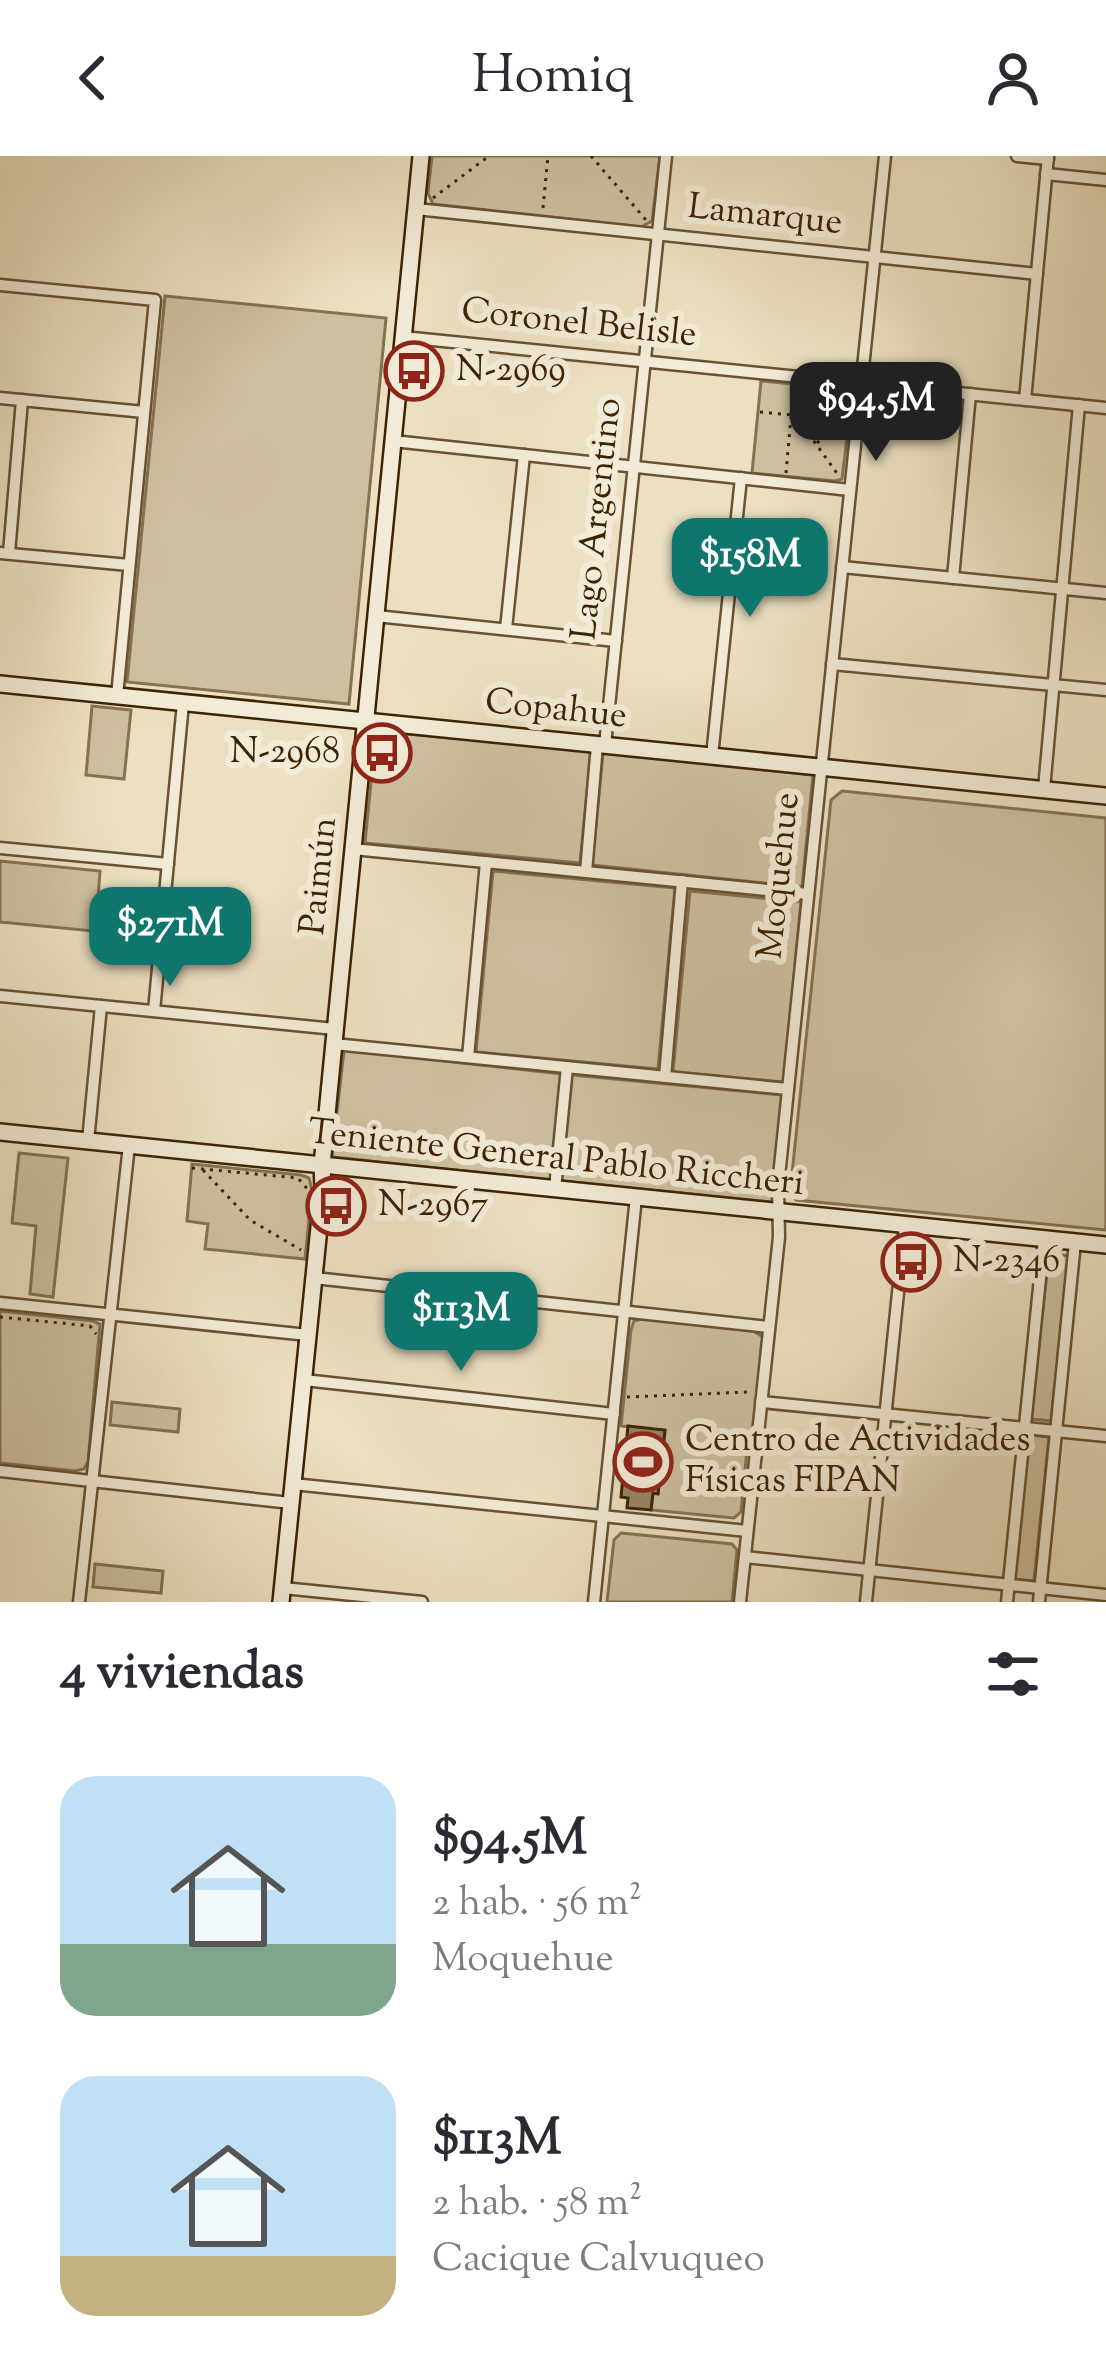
<!DOCTYPE html>
<html lang="es">
<meta charset="utf-8">
<style>
body{margin:0;font-family:"Sorts Mill Goudy",serif;background:#f2f2f3;color:#2b2b33;height:100vh;display:flex;flex-direction:column;font-size:45px;white-space:nowrap}
*{box-sizing:border-box;margin:0}
p{font-size:39px;color:#7c7c81}
.icon{flex:none;width:66px;height:66px;fill:none;stroke:currentColor;stroke-width:2;stroke-linecap:round;stroke-linejoin:round}
.map{position:relative;height:1446px;overflow:hidden}
.sheet{display:flex;flex-direction:column;background:#fff;flex:1}
.sheet>*{flex:none}
.price{position:absolute;translate:-50% -102px;padding:0 27px;border-radius:24px;background:#0f766e;color:#fff;font-size:39px;line-height:78px;filter:drop-shadow(0 3px 6px #0008)}
.price::after{content:'';position:absolute;left:50%;top:72px;width:36px;height:27px;margin-left:-18px;background:inherit;clip-path:polygon(0 0,100% 0,50% 100%)}
.price.active{background:#222;color:#fff}
ul{padding:0;list-style:none}
li{display:flex;align-items:center;gap:36px;height:300px;padding:0 60px}
li span{display:grid;place-items:center;flex:none;width:336px;height:240px;border-radius:36px;color:#555}
li>.icon{margin-inline-start:auto}
span .icon{width:144px;height:144px;fill:#fffc;stroke-width:1}
li b{font-size:51px}
h2{display:flex;justify-content:space-between;align-items:center;height:144px;padding:0 60px;font-size:51px}
header{display:flex;justify-content:space-between;align-items:center;height:156px;padding:0 60px;background:#fff;font-size:54px;font-weight:600}
.map>svg:first-child{display:block}
.green{fill:#cdc0a1;stroke:#847252;stroke-width:3}
.building{fill:#978565;stroke:#3c2302;stroke-width:3}
.lines{fill:none;stroke-linecap:round;stroke-linejoin:round}
.street-casing{stroke:#685232;stroke-width:15}
.secondary-casing{stroke:#3c2302;stroke-width:20}
.path{stroke:#3c2302;stroke-width:3;stroke-dasharray:3 6;stroke-linecap:butt}
.street{stroke:#f2ebd7;stroke-width:10}
.secondary{stroke:#f2ebd7;stroke-width:15}
.labels{text-anchor:middle;dominant-baseline:central;stroke-width:12;stroke-linejoin:round;paint-order:stroke}
.street-label{font-size:36px;fill:#3c2302;stroke:#f2ebd7}
.poi-label{font-size:36px;fill:#3c2302;stroke:#f2ebd7;text-anchor:start}
</style>
<header><svg class="icon" aria-label="back" viewBox="0 0 24 24"><path d="M15 5l-7 7 7 7"/></svg>Homiq<svg class="icon" aria-label="person" viewBox="0 0 24 24"><circle cx="12" cy="8" r="4"/><path d="M4 21q1-7 8-7t8 7"/></svg></header>
<div class="map">
<svg width="1106" height="1446" viewBox="0 0 1106 1446">
<rect width="100%" height="100%" fill="#ebe0c1"/>
<filter id="stains"><feTurbulence type="fractalNoise" baseFrequency=".00167" numOctaves="4"/><feColorMatrix values="0 0 0 0 .2 0 0 0 0 .09 0 0 0 0 .02 0 0 0 .5 -.17"/></filter>
<radialGradient id="worn" r=".72"><stop offset=".6" stop-color="#630" stop-opacity="0"/><stop offset="1" stop-color="#630" stop-opacity=".3"/></radialGradient>
<g class="green">
<polygon points="432,0 660,0 652,65 641,71 433,48 428,37"/>
<polygon points="165,140 386,162 349,548 127,526"/>
<polygon points="761,225 843,233 850,236 852,242 842,323 835,325 752,317"/>
<polygon points="92,550 131,554 124,623 86,619"/>
<polygon points="376,575 591,595 580,707 365,687"/>
<polygon points="603,597 813,619 802,731 592,709"/>
<polygon points="842,635 1106,662 1106,1074 796,1044 790,1037 831,644"/>
<polygon points="0,705 100,715 97,756 150,762 147,800 93,795 94,775 0,766"/>
<polygon points="493,715 675,732 658,913 476,896"/>
<polygon points="690,735 801,746 784,926 673,916"/>
<polygon points="344,894 562,918 550,1024 332,1001"/>
<polygon points="572,919 782,939 772,1046 561,1025"/>
<polygon points="19,997 68,1002 53,1141 30,1138 36,1070 12,1067"/>
<polygon points="192,1008 301,1019 309,1022 312,1034 305,1103 205,1093 208,1068 187,1065"/>
<polygon points="1049,1097 1069,1100 1051,1265 1031,1263"/>
<polygon points="0,1155 93,1165 100,1168 88,1306 84,1313 75,1315 0,1307"/>
<polygon points="643,1163 753,1175 763,1181 753,1283 748,1283 741,1356 734,1362 651,1354 653,1337 658,1337 665,1275 621,1270 631,1174 634,1165"/>
<polygon points="112,1246 180,1253 178,1276 110,1269"/>
<polygon points="1029,1279 1049,1281 1034,1425 1014,1423"/>
<polygon points="621,1377 732,1388 737,1394 732,1446 607,1446 614,1384"/>
<polygon points="95,1408 163,1415 161,1437 93,1431"/>
</g>
<polygon class="building" points="628,1270 665,1274 658,1338 653,1337 651,1354 627,1352 628,1342 621,1341"/>
<g class="lines">
<g class="street-casing">
<g id="street">
<polyline points="1017,0 1048,3"/>
<polyline points="1046,18 1106,24"/>
<polyline points="416,53 1037,118"/>
<polyline points="0,129 155,144 117,540"/>
<polyline points="403,181 1106,252"/>
<polyline points="0,242 144,256"/>
<polyline points="1025,244 1048,0"/>
<polyline points="393,285 850,334"/>
<polyline points="0,397 129,409"/>
<polyline points="9,397 22,244"/>
<polyline points="842,411 1106,437"/>
<polyline points="953,422 970,238"/>
<polyline points="376,460 616,485"/>
<polyline points="506,473 524,299"/>
<polyline points="832,508 1106,534"/>
<polyline points="605,589 666,0"/>
<polyline points="712,600 741,322"/>
<polyline points="1044,633 1079,249"/>
<polyline points="0,692 168,708"/>
<polyline points="353,693 808,738"/>
<polyline points="586,716 597,589"/>
<polyline points="0,840 335,873"/>
<polyline points="154,855 183,547"/>
<polyline points="334,888 788,933"/>
<polyline points="468,901 486,706"/>
<polyline points="665,921 682,725"/>
<polyline points="88,985 101,850"/>
<polyline points="555,1033 567,911"/>
<polyline points="314,1122 769,1171"/>
<polyline points="0,1147 308,1179"/>
<polyline points="304,1224 614,1258"/>
<polyline points="761,1246 1106,1280"/>
<polyline points="0,1315 291,1347"/>
<polyline points="293,1328 747,1375"/>
<polyline points="745,1401 1106,1439"/>
<polyline points="283,1432 422,1446"/>
<polyline points="79,1446 129,989"/>
<polyline points="594,1446 636,1041"/>
<polyline points="740,1446 779,1081 778,1030 885,0"/>
<polyline points="866,1446 905,1069"/>
<polyline points="1007,1446 1044,1083"/>
<polyline points="1039,1446 1075,1086"/>
</g>
</g>
<g class="secondary-casing">
<g id="secondary">
<polyline points="0,528 1106,640"/>
<polyline points="0,976 1106,1089"/>
<polyline points="281,1446 323,1032 322,1009 421,0"/>
</g>
</g>
<g class="path">
<polyline points="591,0 646,64"/>
<polyline points="433,42 489,0"/>
<polyline points="543,52 548,0"/>
<polyline points="760,256 844,264"/>
<polyline points="798,263 839,320"/>
<polyline points="817,287 840,265"/>
<polyline points="786,317 791,261"/>
<polyline points="192,1012 298,1022 309,1035"/>
<polyline points="203,1014 250,1064 301,1094"/>
<polyline points="0,1161 90,1170 96,1178"/>
<polyline points="627,1241 748,1236"/>
</g>
<use href="#street" class="street"/>
<use href="#secondary" class="secondary"/>
</g>
<defs>
<g id="bus-ring" transform="scale(3)"><circle r="9.5" fill="#f2ebd7" stroke="#8f2418" stroke-width="1.5"/><path d="M-5-6H5V4H4V6H2V4H-2V6H-4V4H-5ZM-3.5-4V0h7V-4ZM-3.5 1.2v1.5H-2V1.2ZM2 1.2v1.5H3.5V1.2Z" fill="#8f2418"/></g>
<g id="stadium-ring" transform="scale(3)"><circle r="9.5" fill="#f2ebd7" stroke="#8f2418" stroke-width="1.5"/><path d="M0-5a6.5 5 0 1 0 0 10a6.5 5 0 1 0 0-10ZM-3.5-1.8h7v3.6h-7Z" fill="#8f2418"/></g>
</defs>
<g fill-rule="evenodd">
<use href="#bus-ring" x="414" y="215"/>
<use href="#bus-ring" x="382" y="597"/>
<use href="#bus-ring" x="336" y="1050"/>
<use href="#bus-ring" x="911" y="1106"/>
<use href="#stadium-ring" x="643" y="1306"/>
</g>
<g class="labels">
<g class="street-label">
<text transform="translate(765 60) rotate(6)">Lamarque</text>
<text transform="translate(579 168) rotate(6)">Coronel Belisle</text>
<text transform="translate(598 363) rotate(-84)">Lago Argentino</text>
<text transform="translate(556 554) rotate(6)">Copahue</text>
<text transform="translate(320 720) rotate(-84)">Paimún</text>
<text transform="translate(780 720) rotate(-84)">Moquehue</text>
<text transform="translate(556 1003) rotate(6)">Teniente General Pablo Riccheri</text>
</g>
<g class="poi-label">
<text x="456" y="215">N-2969</text>
<text x="340" y="597" text-anchor="end">N-2968</text>
<text x="378" y="1050">N-2967</text>
<text x="953" y="1106">N-2346</text>
<text x="685" y="1285">Centro de Actividades<tspan x="685" dy="41">Físicas FIPAN</tspan></text>
</g>
</g>
<rect width="100%" height="100%" filter="url(#stains)"/>
<rect width="100%" height="100%" fill="url(#worn)"/>
</svg>
<b class="price active" style="left:876px;top:308px">$94.5M</b>
<b class="price" style="left:750px;top:464px">$158M</b>
<b class="price" style="left:170px;top:833px">$271M</b>
<b class="price" style="left:461px;top:1218px">$113M</b>
</div>
<section class="sheet">
<h2>4 viviendas<svg class="icon" aria-label="filters" viewBox="0 0 24 24"><path d="M4 7h16M4 17h16"/><circle cx="9" cy="7" r="2"/><circle cx="15" cy="17" r="2"/></svg></h2>
<ul>
<li><span style="background:linear-gradient(#bfe0f5 70%,#7fa58c 0)"><svg class="icon" aria-label="home" viewBox="0 0 24 24"><path d="M3 11l9-7 9 7M6 9v11h12V9"/></svg></span><div><b>$94.5M</b><p>2 hab. · 56 m²</p><p>Moquehue</p></div></li>
<li><span style="background:linear-gradient(#bfe0f5 75%,#c2b280 0)"><svg class="icon" aria-label="home" viewBox="0 0 24 24"><path d="M3 11l9-7 9 7M6 9v11h12V9"/></svg></span><div><b>$113M</b><p>2 hab. · 58 m²</p><p>Cacique Calvuqueo</p></div></li>
</ul>
</section>
